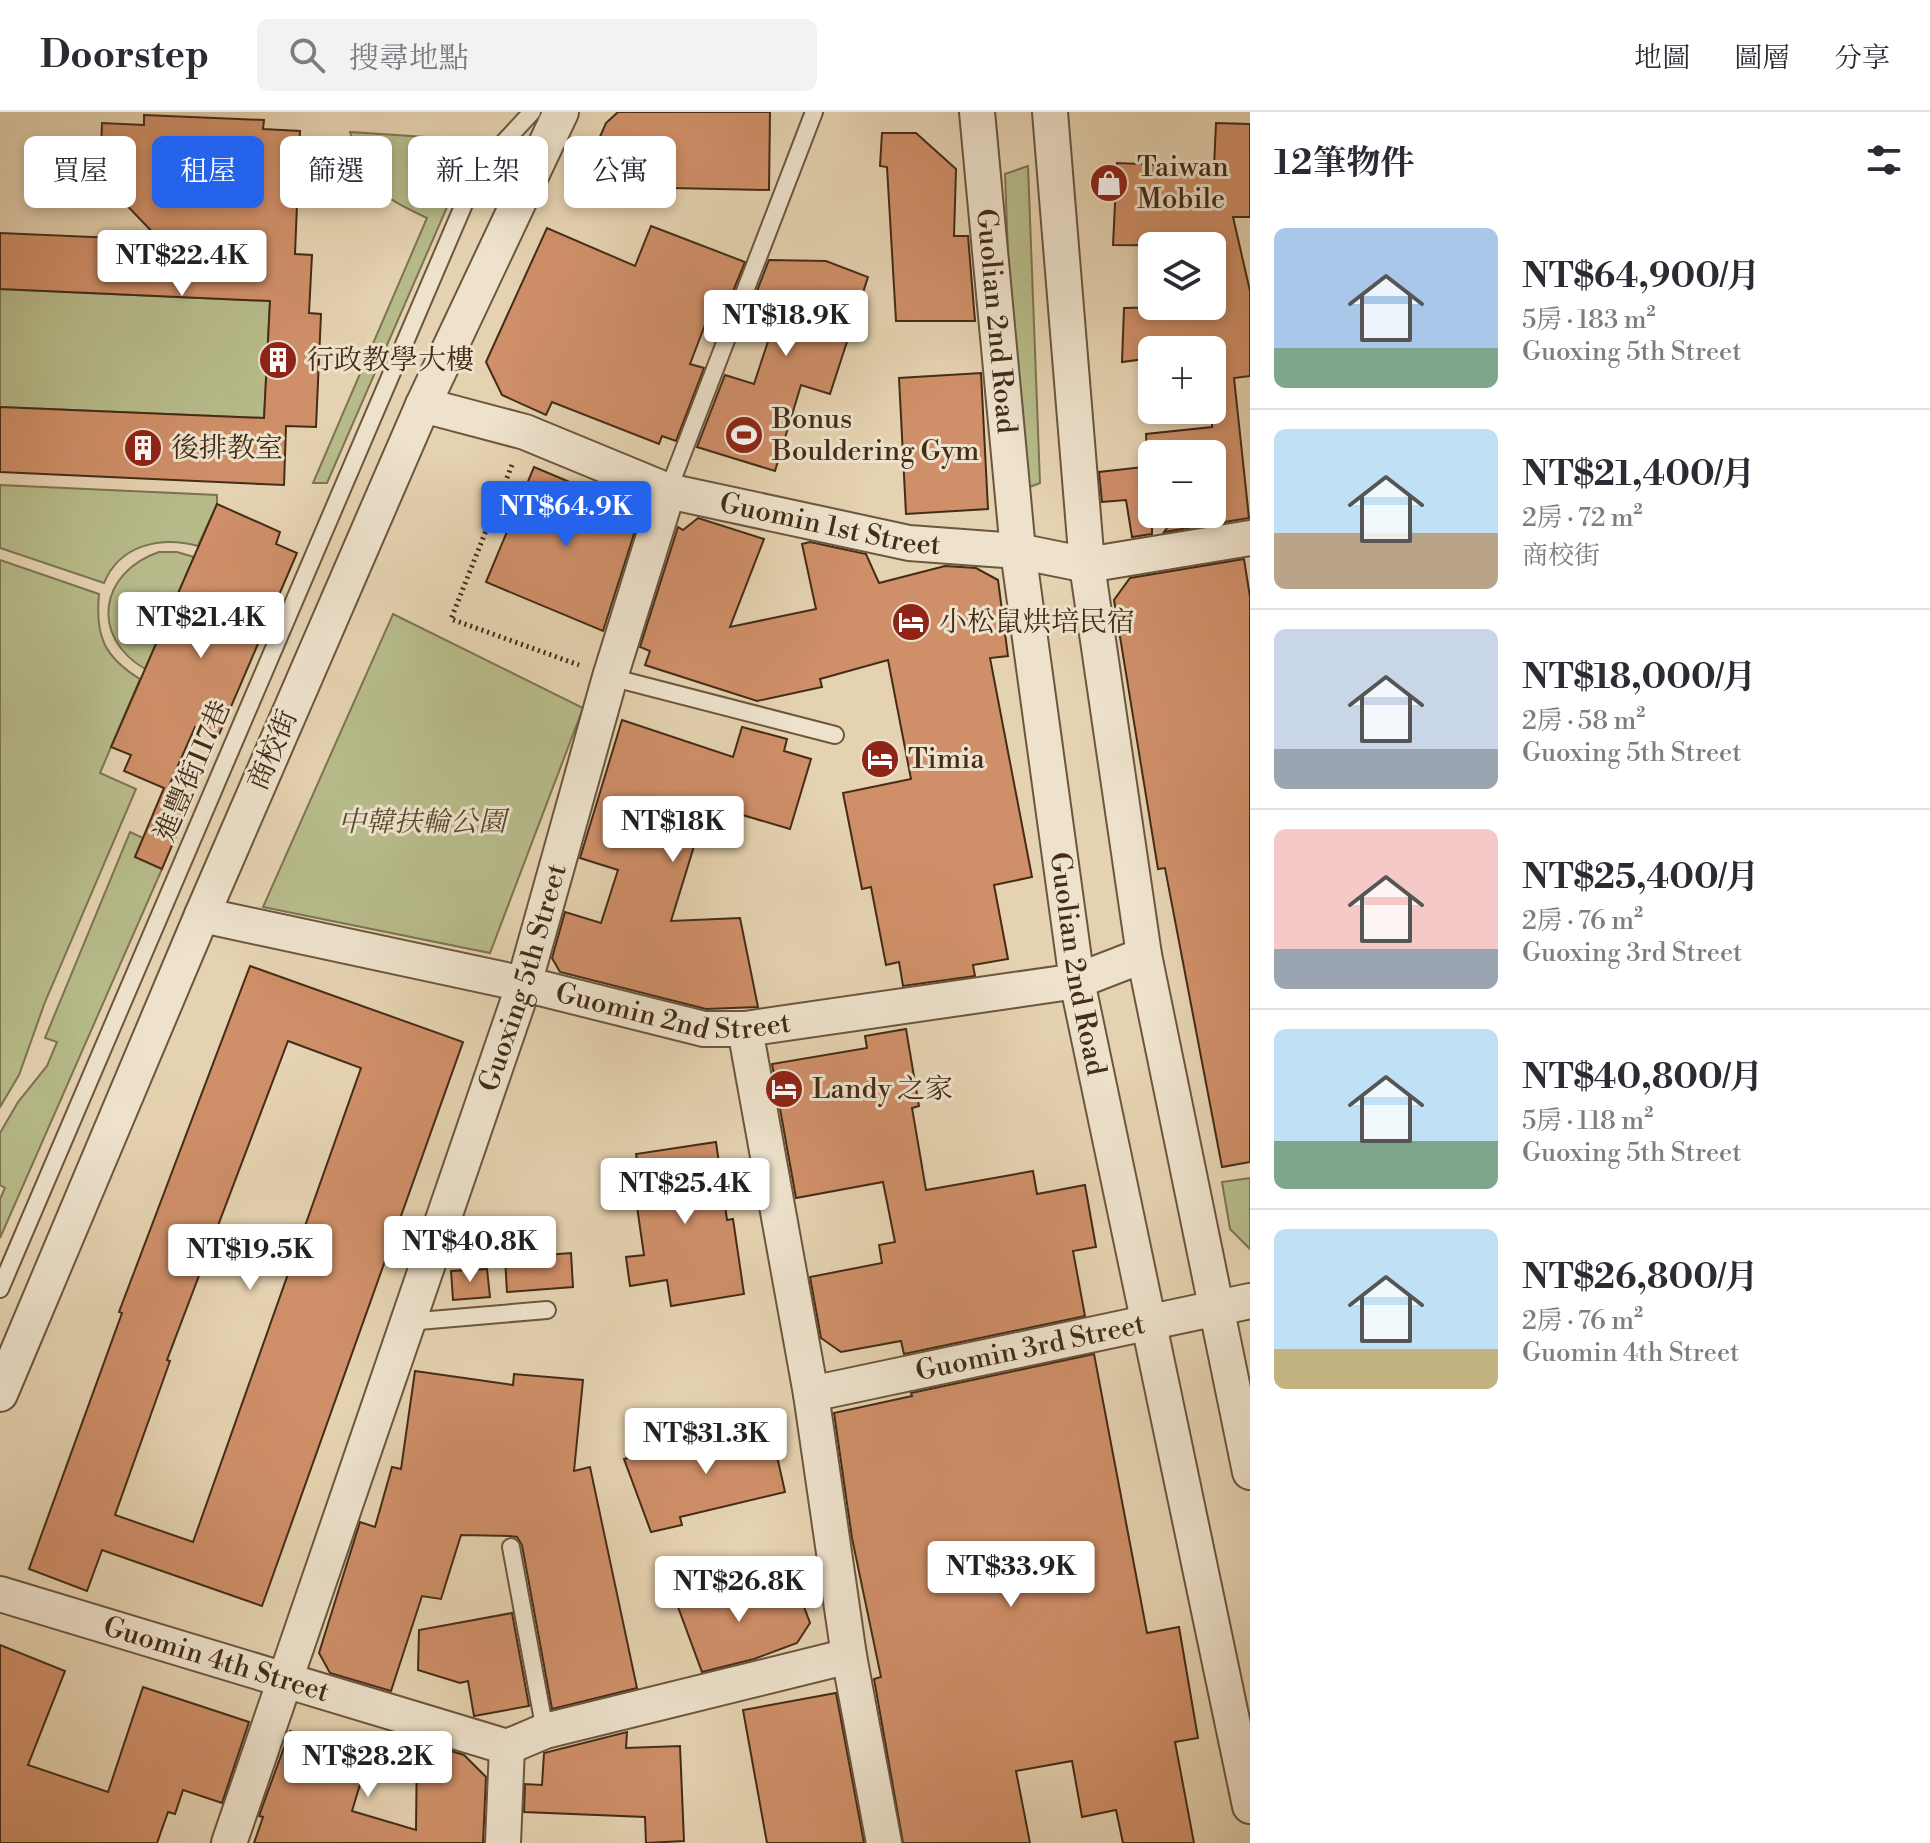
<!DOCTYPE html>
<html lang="zh-TW">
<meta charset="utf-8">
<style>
body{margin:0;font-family:"Libre Bodoni","Noto Serif TC",serif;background:#f2f2f3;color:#2b2b33;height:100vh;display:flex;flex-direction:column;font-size:30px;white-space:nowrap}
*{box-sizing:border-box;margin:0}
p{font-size:26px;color:#7c7c81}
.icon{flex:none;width:44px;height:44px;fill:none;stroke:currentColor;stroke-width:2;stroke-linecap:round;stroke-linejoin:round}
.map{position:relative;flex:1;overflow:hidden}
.drawer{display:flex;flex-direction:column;background:#fff;width:680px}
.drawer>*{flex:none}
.top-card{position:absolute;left:24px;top:24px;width:760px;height:72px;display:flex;gap:16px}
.tools{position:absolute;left:1138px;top:120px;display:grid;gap:16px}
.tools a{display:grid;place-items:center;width:88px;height:88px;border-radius:12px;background:#fff;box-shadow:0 4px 12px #0003;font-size:40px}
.price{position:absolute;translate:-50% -68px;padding:0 18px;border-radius:8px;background:#fff;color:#222;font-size:26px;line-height:52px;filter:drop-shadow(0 2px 4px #0008)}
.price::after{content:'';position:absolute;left:50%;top:48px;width:24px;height:18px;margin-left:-12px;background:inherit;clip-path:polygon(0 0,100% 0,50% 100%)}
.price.active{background:#2563eb;color:#fff}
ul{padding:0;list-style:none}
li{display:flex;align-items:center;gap:24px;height:200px;padding:0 24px}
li+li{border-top:2px solid #e1e1e2}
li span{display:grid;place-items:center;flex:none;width:224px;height:160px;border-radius:12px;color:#555}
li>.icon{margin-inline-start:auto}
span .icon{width:96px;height:96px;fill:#fffc;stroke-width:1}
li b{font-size:34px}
h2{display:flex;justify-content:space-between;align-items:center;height:96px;padding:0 24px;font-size:34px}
.chip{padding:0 28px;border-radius:12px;background:#fff;box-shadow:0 4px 12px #0003;font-size:28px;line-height:72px}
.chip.active{background:#2563eb;color:#fff}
header{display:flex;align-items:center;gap:48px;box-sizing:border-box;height:112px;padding:0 40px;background:#fff;border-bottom:2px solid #e1e1e2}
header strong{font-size:38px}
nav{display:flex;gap:44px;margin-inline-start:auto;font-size:28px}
.search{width:560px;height:72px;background:#f2f2f3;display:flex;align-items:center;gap:20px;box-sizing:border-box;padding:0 28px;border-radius:12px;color:#7c7c81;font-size:30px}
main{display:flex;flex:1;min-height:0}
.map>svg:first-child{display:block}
.green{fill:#b7bb8a;stroke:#7e7451;stroke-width:2}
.building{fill:#cf8f68;stroke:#442c18;stroke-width:2;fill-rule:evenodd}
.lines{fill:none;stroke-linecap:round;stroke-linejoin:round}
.lane-casing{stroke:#6c563e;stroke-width:20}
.street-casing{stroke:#6c563e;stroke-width:38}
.path{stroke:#442c18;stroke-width:5;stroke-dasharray:2 4;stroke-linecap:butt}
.lane{stroke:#eee2cc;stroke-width:16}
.street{stroke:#eee2cc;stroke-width:34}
.labels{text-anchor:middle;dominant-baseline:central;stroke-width:6;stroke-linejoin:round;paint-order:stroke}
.poi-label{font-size:28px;fill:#442c18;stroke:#eee2cc;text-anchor:start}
.street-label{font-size:28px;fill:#442c18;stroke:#eee2cc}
.park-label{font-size:28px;font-style:italic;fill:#5b492f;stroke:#eee2cc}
</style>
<header>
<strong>Doorstep</strong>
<div class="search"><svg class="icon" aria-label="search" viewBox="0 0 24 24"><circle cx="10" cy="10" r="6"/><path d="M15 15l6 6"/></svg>搜尋地點</div>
<nav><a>地圖</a><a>圖層</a><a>分享</a></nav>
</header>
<main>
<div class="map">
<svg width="1250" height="1731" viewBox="0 0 1250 1731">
<rect width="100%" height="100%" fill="#e5d2b0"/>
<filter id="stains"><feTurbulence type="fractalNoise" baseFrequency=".0025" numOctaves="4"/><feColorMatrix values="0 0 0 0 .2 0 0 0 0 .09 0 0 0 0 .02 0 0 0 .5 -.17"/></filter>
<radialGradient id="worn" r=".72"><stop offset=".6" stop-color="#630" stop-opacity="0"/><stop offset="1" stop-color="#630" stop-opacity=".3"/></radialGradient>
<g class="green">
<path d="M350,20L456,27L461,63L327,371H313L427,106C379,84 364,73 350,20Z"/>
<polygon points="1028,54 1040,371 1017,380 1005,62"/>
<polygon points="0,177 270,189 264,306 0,295"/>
<path d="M0,373L217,383V392L198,434C162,424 120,432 104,471L0,436Z"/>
<path d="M159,440H177L194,445L145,557C89,524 100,460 159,440Z"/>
<path d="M0,448L99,482C95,524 104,545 140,567L100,661L136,677L45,890L19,963L0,995Z"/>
<polygon points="393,502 583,596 490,841 263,795"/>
<polygon points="130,720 143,726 135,745 162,757 0,1126 0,1087 5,1076 0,1073 0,1021 18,990 47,954 57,930 45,926"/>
<polygon points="1250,1066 1250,1137 1230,1117 1222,1070"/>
</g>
<g class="building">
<polygon points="618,0 770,0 769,78 578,74 606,11"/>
<polygon points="144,3 264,8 263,17 300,19 295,142 312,143 309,201 321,202 316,315 286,314 284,373 0,360 0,295 264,306 270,189 0,177 0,121 160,128 112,78 104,59 101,38 102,11 144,13"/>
<polygon points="1216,11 1250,12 1250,105 1233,105 1250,179 1250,264 1234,266 1249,406 1164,420 1177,402 1212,402 1212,342 1147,342 1146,322 1212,315 1212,238 1152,238 1152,246 1122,250 1124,196 1212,194 1212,134 1113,133 1117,51 1214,55"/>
<polygon points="882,21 916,21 956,57 954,124 968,124 975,209 896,209 887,55 880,54"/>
<polygon points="651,114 745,150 729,189 716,184 690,252 704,256 676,329 662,324 659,332 552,290 546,303 502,283 486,250 547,116 635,154"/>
<polygon points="769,148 826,149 868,165 830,282 801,273 775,359 697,335 725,263 754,272 775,208 750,197"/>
<polygon points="981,261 988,397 906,402 899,266"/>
<polygon points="1152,354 1152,422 1132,425 1126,388 1102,390 1099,360"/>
<polygon points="534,355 641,400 603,519 486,470"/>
<polygon points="217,392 280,420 276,432 297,441 218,625 195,615 169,674 193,684 162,757 135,745 164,676 124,659 131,643 111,635"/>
<polygon points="698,406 764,427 730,515 816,497 802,432 810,430 866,442 879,471 945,454 976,456 998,468 1008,544 990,546 1032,765 994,773 1008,847 973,853 975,864 903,874 899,850 886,853 871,775 862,777 843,681 911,667 888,548 820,567 822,575 757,589 645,553 650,539 640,535 678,415 683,418"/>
<polygon points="1244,447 1250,485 1250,1050 1222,1055 1165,756 1158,757 1114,488 1130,466"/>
<polygon points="622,608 733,645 742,615 787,627 784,639 811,647 790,717 712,694 708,706 703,705 671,809 740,806 758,895 706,897 560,860 552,846 565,800 601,811 618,758 580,746"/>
<path d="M250,854L463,930L262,1494L102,1438L87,1479L29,1457L122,1201L119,1200ZM288,929L361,956L193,1430L115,1403L170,1249L167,1248Z"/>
<polygon points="906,917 919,994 912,996 926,1078 1033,1059 1037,1082 1085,1073 1096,1135 1073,1139 1085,1204 904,1242 901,1229 841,1240 821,1226 810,1165 882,1151 879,1133 895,1130 883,1070 796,1086 772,952 867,936 865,924"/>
<polygon points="716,1030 727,1108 733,1107 744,1182 671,1194 667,1168 630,1174 626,1145 644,1143 632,1060 639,1059 636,1042"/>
<polygon points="571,1141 573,1175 507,1180 505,1146"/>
<polygon points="487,1157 490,1185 453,1188 451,1159"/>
<polygon points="1094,1242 1147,1521 1179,1515 1198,1626 1175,1630 1194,1731 1123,1731 1116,1698 1082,1705 1072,1649 1016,1659 1030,1731 903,1731 874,1567 881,1565 852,1426 834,1301 912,1284 911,1281"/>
<polygon points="415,1259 513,1273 514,1262 583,1268 574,1359 590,1355 637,1576 552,1597 522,1433 517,1425 510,1424 461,1423 441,1487 422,1484 391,1579 330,1561 319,1541 360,1410 375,1415 392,1355 401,1357"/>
<polygon points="770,1313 785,1380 680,1405 682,1413 651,1420 624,1347"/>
<polygon points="729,1464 741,1496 797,1476 810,1511 797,1531 754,1547 702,1560 674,1484"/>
<polygon points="512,1501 529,1594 474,1604 468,1569 460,1571 418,1558 419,1518"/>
<polygon points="0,1533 65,1559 28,1653 108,1680 143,1575 249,1610 222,1691 183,1678 175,1702 168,1700 157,1731 0,1731"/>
<polygon points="836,1581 864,1731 767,1731 743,1598"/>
<polygon points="290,1619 353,1639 346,1661 362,1666 352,1699 416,1718 417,1632 428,1632 464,1643 486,1665 483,1731 254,1731 263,1705 259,1704"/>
<polygon points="627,1620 626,1636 680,1634 684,1729 646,1731 645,1705 524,1700 525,1672 542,1673 544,1641"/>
</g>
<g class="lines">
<g class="lane-casing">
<g id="lane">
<polyline points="668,379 814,0"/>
<polyline points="610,565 835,623"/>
<polyline points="0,1177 479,57 532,0"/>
<polyline points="407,1210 547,1198"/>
<polyline points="511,1435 545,1619"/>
</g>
</g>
<g class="street-casing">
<g id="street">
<path id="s1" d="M977,0L1018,439L1077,869L1250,1694"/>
<polyline points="1050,0 1087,453 1144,843 1250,1360"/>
<path id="s2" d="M423,293L525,320L668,379L909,431L1018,439L1087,453L1250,426"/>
<path id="s3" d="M202,803L524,872L704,917H745L1077,869L1144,843"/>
<polyline points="745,917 811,1282 849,1544 884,1731"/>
<polyline points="0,1282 202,803 423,293 561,0"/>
<path id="s4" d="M811,1282L1250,1189"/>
<path id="s5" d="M0,1482L507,1635L545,1619L849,1544"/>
<path id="s6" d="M229,1731L524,872L610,565L668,379"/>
<polyline points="503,1731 507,1635"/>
</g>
</g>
<polyline class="path" points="512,353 451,507 579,553"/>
<use href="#lane" class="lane"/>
<use href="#street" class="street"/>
</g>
<defs>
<g id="shop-disc" transform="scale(2)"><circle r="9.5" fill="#8f2418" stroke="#eee2cc"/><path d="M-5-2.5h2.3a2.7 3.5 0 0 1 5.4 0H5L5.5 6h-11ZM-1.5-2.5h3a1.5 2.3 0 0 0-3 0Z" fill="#fff"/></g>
<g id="building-disc" transform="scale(2)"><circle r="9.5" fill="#8f2418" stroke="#eee2cc"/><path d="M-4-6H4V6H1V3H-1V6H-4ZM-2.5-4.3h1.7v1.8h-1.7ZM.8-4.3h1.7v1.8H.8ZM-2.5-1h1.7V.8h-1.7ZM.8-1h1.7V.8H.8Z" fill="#fff"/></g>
<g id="stadium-disc" transform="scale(2)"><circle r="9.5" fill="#8f2418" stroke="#eee2cc"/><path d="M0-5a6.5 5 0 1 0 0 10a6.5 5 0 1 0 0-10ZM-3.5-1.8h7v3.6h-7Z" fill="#fff"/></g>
<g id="hotel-disc" transform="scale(2)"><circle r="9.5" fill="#8f2418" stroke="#eee2cc"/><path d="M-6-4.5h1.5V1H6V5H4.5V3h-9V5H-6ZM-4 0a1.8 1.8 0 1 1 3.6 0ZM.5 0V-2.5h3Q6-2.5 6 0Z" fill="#fff"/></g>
</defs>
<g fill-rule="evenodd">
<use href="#shop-disc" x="1109" y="71"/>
<use href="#building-disc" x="278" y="248"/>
<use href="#stadium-disc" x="744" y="323"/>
<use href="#building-disc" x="143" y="336"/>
<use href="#hotel-disc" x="911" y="510"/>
<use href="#hotel-disc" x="880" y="647"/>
<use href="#hotel-disc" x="784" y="977"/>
</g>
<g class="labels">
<g class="poi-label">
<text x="1137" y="55">Taiwan<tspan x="1137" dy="32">Mobile</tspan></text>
<text x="306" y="248">行政教學大樓</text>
<text x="772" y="307">Bonus<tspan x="772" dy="32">Bouldering Gym</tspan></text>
<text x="171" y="336">後排教室</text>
<text x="939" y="510">小松鼠烘培民宿</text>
<text x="908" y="647">Timia</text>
<text x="812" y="977">Landy 之家</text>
</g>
<g class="street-label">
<text stroke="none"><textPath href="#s1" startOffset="210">Guolian 2nd Road</textPath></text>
<text stroke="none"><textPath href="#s2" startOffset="426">Guomin 1st Street</textPath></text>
<text transform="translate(273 638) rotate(-67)">商校街</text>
<text transform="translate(193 659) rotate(-67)">進豐街117巷</text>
<text stroke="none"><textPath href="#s1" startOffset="858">Guolian 2nd Road</textPath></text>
<text stroke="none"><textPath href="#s6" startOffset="914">Guoxing 5th Street</textPath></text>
<text stroke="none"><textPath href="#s3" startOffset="482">Guomin 2nd Street</textPath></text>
<text stroke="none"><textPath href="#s4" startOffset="224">Guomin 3rd Street</textPath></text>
<text stroke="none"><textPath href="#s5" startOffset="226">Guomin 4th Street</textPath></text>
</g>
<g class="park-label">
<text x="422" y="710">中韓扶輪公園</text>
</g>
</g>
<rect width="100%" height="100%" filter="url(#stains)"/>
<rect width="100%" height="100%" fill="url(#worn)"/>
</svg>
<div class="tools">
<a><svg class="icon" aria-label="layers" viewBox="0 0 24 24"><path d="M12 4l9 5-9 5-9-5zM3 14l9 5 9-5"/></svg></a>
<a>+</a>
<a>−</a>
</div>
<b class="price" style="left:182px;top:186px">NT$22.4K</b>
<b class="price" style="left:786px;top:246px">NT$18.9K</b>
<b class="price active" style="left:566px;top:437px">NT$64.9K</b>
<b class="price" style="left:201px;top:548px">NT$21.4K</b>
<b class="price" style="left:673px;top:752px">NT$18K</b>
<b class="price" style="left:685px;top:1114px">NT$25.4K</b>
<b class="price" style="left:470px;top:1172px">NT$40.8K</b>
<b class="price" style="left:250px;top:1180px">NT$19.5K</b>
<b class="price" style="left:706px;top:1364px">NT$31.3K</b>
<b class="price" style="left:1011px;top:1497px">NT$33.9K</b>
<b class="price" style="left:739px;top:1512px">NT$26.8K</b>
<b class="price" style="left:368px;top:1687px">NT$28.2K</b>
<div class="top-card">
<a class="chip">買屋</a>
<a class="chip active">租屋</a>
<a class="chip">篩選</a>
<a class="chip">新上架</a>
<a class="chip">公寓</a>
</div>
</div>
<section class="drawer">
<h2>12筆物件<svg class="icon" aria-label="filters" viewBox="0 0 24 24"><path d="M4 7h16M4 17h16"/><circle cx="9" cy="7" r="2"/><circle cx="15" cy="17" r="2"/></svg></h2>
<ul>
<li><span style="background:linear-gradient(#a9c7e8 75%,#7fa58c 0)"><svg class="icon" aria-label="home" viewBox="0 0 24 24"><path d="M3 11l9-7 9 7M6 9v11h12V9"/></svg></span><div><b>NT$64,900/月</b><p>5房 · 183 m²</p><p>Guoxing 5th Street</p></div></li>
<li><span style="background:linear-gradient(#bfe0f5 65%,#b9a48a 0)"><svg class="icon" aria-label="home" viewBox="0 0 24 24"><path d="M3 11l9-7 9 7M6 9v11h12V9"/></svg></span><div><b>NT$21,400/月</b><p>2房 · 72 m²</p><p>商校街</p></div></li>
<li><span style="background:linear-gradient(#c9d6e8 75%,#9aa5b1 0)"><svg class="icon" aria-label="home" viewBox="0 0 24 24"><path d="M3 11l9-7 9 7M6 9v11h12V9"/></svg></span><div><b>NT$18,000/月</b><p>2房 · 58 m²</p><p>Guoxing 5th Street</p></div></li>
<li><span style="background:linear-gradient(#f6c9c9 75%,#9aa5b1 0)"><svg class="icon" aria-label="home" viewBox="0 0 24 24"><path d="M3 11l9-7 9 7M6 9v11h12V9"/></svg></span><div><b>NT$25,400/月</b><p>2房 · 76 m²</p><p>Guoxing 3rd Street</p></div></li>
<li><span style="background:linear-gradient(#bfe0f5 70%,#7fa58c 0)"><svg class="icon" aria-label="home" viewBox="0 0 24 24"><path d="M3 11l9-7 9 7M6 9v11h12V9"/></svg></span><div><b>NT$40,800/月</b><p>5房 · 118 m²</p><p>Guoxing 5th Street</p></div></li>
<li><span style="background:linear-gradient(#bfe0f5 75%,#c2b280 0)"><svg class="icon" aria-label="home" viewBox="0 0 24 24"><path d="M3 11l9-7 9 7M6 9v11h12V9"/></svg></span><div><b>NT$26,800/月</b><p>2房 · 76 m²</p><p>Guomin 4th Street</p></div></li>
</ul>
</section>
</main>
